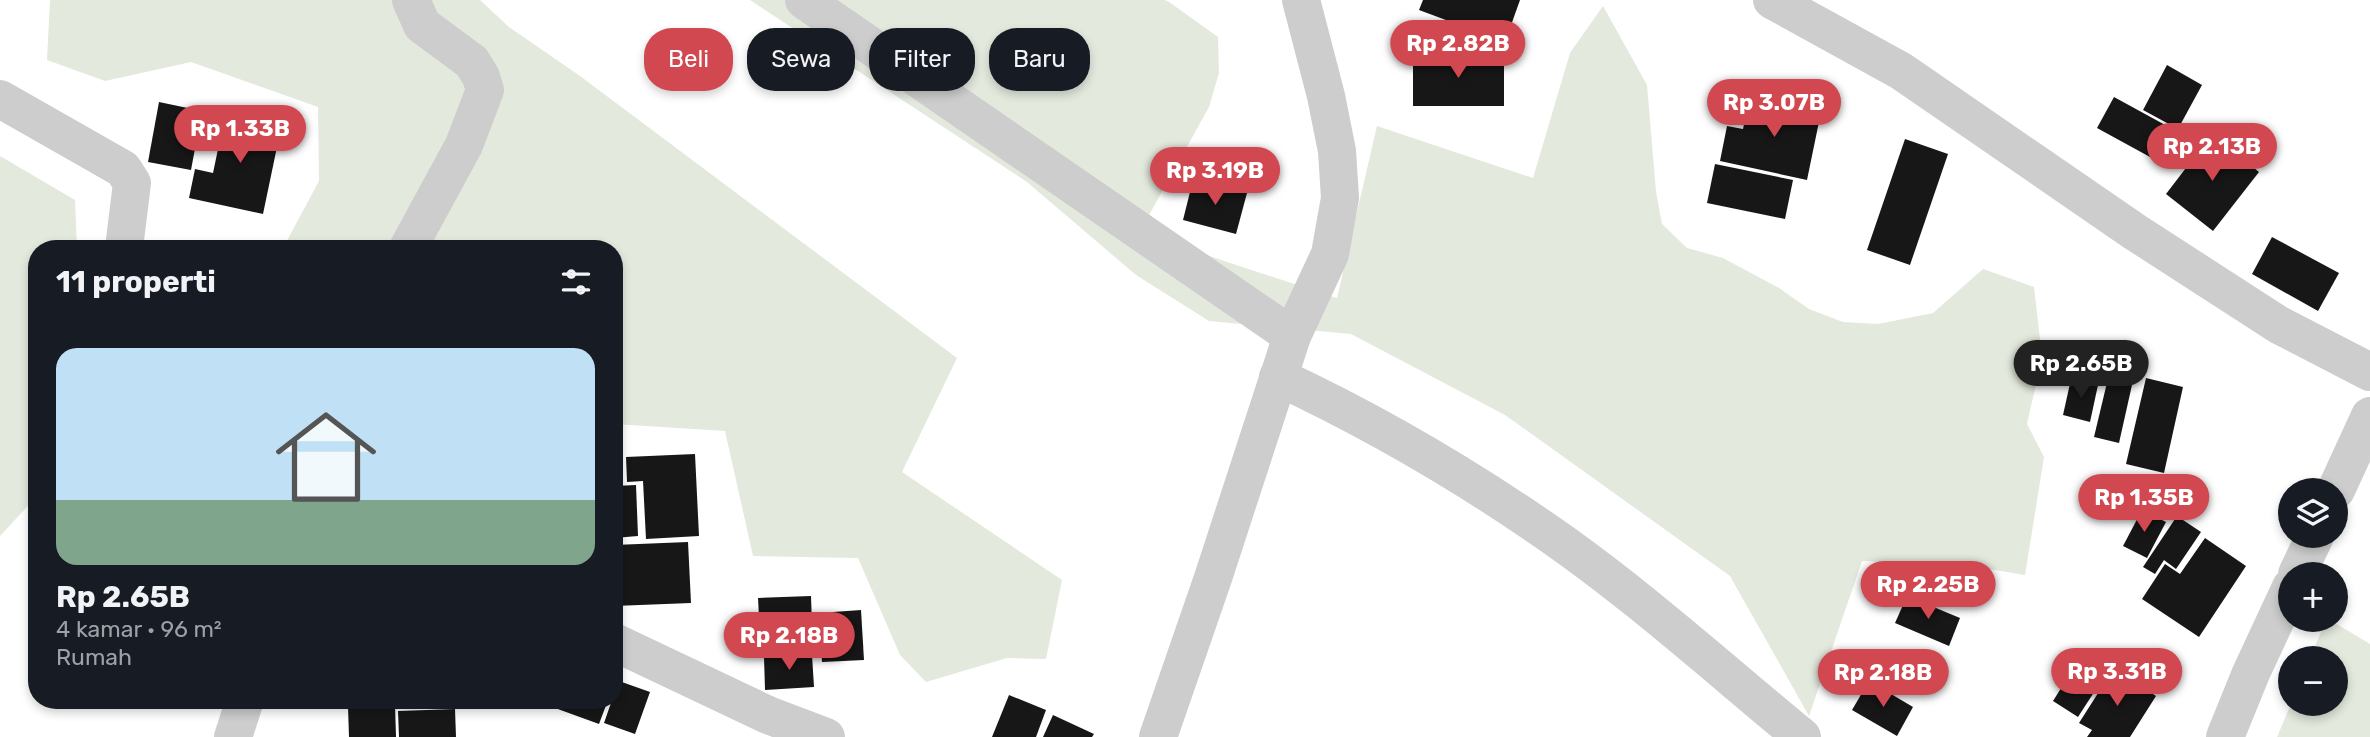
<!DOCTYPE html>
<html lang="id">
<meta charset="utf-8">
<style>
body{margin:0;font-family:Rubik,sans-serif;background:#20242c;color:#f1f3f6;height:100vh;display:flex;flex-direction:column;font-size:26px;white-space:nowrap}
*{box-sizing:border-box;margin:0}
p{font-size:23px;color:#9ea1a6}
.icon{flex:none;width:38px;height:38px;fill:none;stroke:currentColor;stroke-width:2;stroke-linecap:round;stroke-linejoin:round}
.map{position:relative;flex:1;overflow:hidden}
.drawer{position:absolute;left:28px;top:240px;width:595px;height:469px;display:flex;flex-direction:column;background:#171b24;border-radius:28px;box-shadow:0 4px 10px #0003}
.drawer>*{flex:none}
.guide{position:absolute;left:644px;top:28px;width:665px;height:63px;display:flex;gap:14px}
.tools{position:absolute;left:2278px;top:478px;display:grid;gap:14px}
.tools a{display:grid;place-items:center;width:70px;height:70px;border-radius:50%;background:#171b24;box-shadow:0 4px 10px #0003;font-size:35px}
.price{position:absolute;translate:-50% -60px;padding:0 16px;border-radius:24px;background:#d24851;color:#fff;font-size:23px;line-height:46px;filter:drop-shadow(0 2px 4px #0008)}
.price::after{content:'';position:absolute;left:50%;top:42px;width:21px;height:16px;margin-left:-10px;background:inherit;clip-path:polygon(0 0,100% 0,50% 100%)}
.price.active{background:#222;color:#fff}
ul{padding:0;list-style:none}
li{display:grid;align-content:center;gap:14px;height:371px;padding:0 28px}
li+li{border-top:2px solid #363941}
li span{display:grid;place-items:center;height:217px;border-radius:21px;color:#555}
li>.icon{margin-inline-start:auto}
span .icon{width:126px;height:126px;fill:#fffc;stroke-width:1}
li b{font-size:30px}
h2{display:flex;justify-content:space-between;align-items:center;height:84px;padding:0 28px;font-size:30px}
.tag{padding:0 24px;border-radius:28px;background:#171b24;box-shadow:0 4px 10px #0003;font-size:24px;line-height:63px}
.tag.active{background:#d24851;color:#fff}
.map>svg:first-child{display:block}
.green{fill:#e3e9dd}
.building{fill:#171717}
.lines{fill:none;stroke-linecap:round;stroke-linejoin:round}
.minor{stroke:#cdcdcd;stroke-width:38}
</style>
<div class="map">
<svg width="2370" height="737" viewBox="0 0 2370 737">
<rect width="100%" height="100%" fill="#fff"/>
<g class="green">
<polygon points="50,0 480,0 509,27 580,76 957,358 902,472 1062,580 1046,659 1007,658 926,682 900,655 858,558 753,556 725,431 614,424 614,248 283,248 319,181 318,107 191,62 105,81 47,60"/>
<polygon points="750,0 1165,0 1169,2 1218,37 1219,73 1209,107 1149,215 1197,252 1337,298 1377,126 1533,178 1570,53 1603,6 1647,85 1656,192 1662,224 1687,248 1723,258 1779,288 1809,309 1843,322 1878,324 1933,313 1983,269 2034,287 2042,357 2027,424 2044,457 2025,575 1965,565 1862,561 1809,716 1730,576 1505,415 1351,334 1209,321 1136,275 1027,182"/>
<polygon points="0,156 75,200 77,248 37,248 37,496 0,536"/>
<polygon points="2326,620 2330,620 2370,644 2370,737 2277,737 2291,704 2336,704 2336,658 2310,658"/>
</g>
<g class="building">
<polygon points="1423,0 1520,0 1505,42 1419,10"/>
<rect x="1413" y="54" width="91" height="52"/>
<polygon points="2167,65 2202,85 2178,129 2143,110"/>
<polygon points="1750,96 1821,112 1807,180 1720,161 1727,126 1743,129"/>
<polygon points="2114,97 2178,132 2161,163 2097,128"/>
<polygon points="159,102 202,111 191,170 148,162"/>
<polygon points="226,111 282,123 263,214 189,198 195,169 213,173"/>
<polygon points="2212,134 2259,172 2213,231 2166,194"/>
<polygon points="1905,139 1948,154 1910,265 1867,250"/>
<polygon points="1715,164 1793,180 1785,219 1707,203"/>
<polygon points="1193,180 1247,193 1236,234 1183,220"/>
<polygon points="2272,237 2339,273 2318,311 2252,274"/>
<polygon points="2110,370 2134,376 2119,443 2094,437"/>
<polygon points="2146,378 2183,387 2164,473 2126,464"/>
<polygon points="2071,379 2098,385 2090,422 2063,415"/>
<polygon points="695,454 699,536 646,539 643,481 627,482 626,457"/>
<polygon points="636,485 638,536 614,538 614,486"/>
<polygon points="2142,510 2166,522 2147,558 2123,546"/>
<polygon points="2177,516 2201,532 2176,569 2164,560 2155,574 2143,567"/>
<polygon points="2205,538 2246,566 2199,637 2142,599 2165,564 2180,574"/>
<polygon points="688,542 691,603 614,606 614,545"/>
<polygon points="811,596 813,653 761,655 758,598"/>
<polygon points="1907,596 1960,618 1949,646 1895,623"/>
<polygon points="861,610 864,660 822,662 819,613"/>
<polygon points="812,655 814,687 765,690 764,657"/>
<polygon points="2081,656 2107,672 2078,717 2053,701"/>
<polygon points="614,660 621,662 615,680 614,680"/>
<polygon points="2114,668 2156,696 2130,737 2087,737 2092,730 2079,723"/>
<polygon points="619,681 650,692 635,734 604,723 612,700 614,700"/>
<polygon points="1869,681 1913,707 1897,736 1852,710"/>
<polygon points="1009,695 1046,710 1036,737 992,737"/>
<polygon points="127,700 156,700 155,708"/>
<polygon points="558,700 608,700 599,724 555,708"/>
<polygon points="395,705 396,737 349,737 348,707"/>
<polygon points="455,709 456,737 399,737 398,711"/>
<polygon points="1053,715 1094,734 1092,737 1043,737"/>
</g>
<g class="lines">
<g class="minor">
<polyline points="804,0 1292,336"/>
<polyline points="1772,0 1901,71 2135,232 2279,325 2370,372"/>
<polyline points="0,99 123,169 132,183 124,248"/>
<polyline points="408,248 464,145 485,90 481,77 472,62 422,25 411,0"/>
<path d="M1278,377C1370,420 1458,471 1541,528C1632,590 1717,667 1802,737"/>
<polyline points="2336,490 2370,416"/>
<polyline points="2297,574 2315,536"/>
<polyline points="614,642 768,715 826,737"/>
<polyline points="233,737 245,700"/>
<polyline points="1158,737 1213,578 1292,336 1330,254 1340,198 1337,151 1326,96 1301,0"/>
<polyline points="2225,737 2251,673 2291,587"/>
</g>
</g>
</svg>
<div class="tools">
<a><svg class="icon" aria-label="layers" viewBox="0 0 24 24"><path d="M12 4l9 5-9 5-9-5zM3 14l9 5 9-5"/></svg></a>
<a>+</a>
<a>−</a>
</div>
<b class="price" style="left:1458px;top:80px">Rp 2.82B</b>
<b class="price" style="left:1774px;top:139px">Rp 3.07B</b>
<b class="price" style="left:240px;top:165px">Rp 1.33B</b>
<b class="price" style="left:2212px;top:183px">Rp 2.13B</b>
<b class="price" style="left:1215px;top:207px">Rp 3.19B</b>
<b class="price active" style="left:2081px;top:400px">Rp 2.65B</b>
<b class="price" style="left:2144px;top:534px">Rp 1.35B</b>
<b class="price" style="left:1928px;top:621px">Rp 2.25B</b>
<b class="price" style="left:789px;top:672px">Rp 2.18B</b>
<b class="price" style="left:2117px;top:708px">Rp 3.31B</b>
<b class="price" style="left:1883px;top:709px">Rp 2.18B</b>
<div class="guide">
<a class="tag active">Beli</a>
<a class="tag">Sewa</a>
<a class="tag">Filter</a>
<a class="tag">Baru</a>
</div>
<section class="drawer">
<h2>11 properti<svg class="icon" aria-label="filters" viewBox="0 0 24 24"><path d="M4 7h16M4 17h16"/><circle cx="9" cy="7" r="2"/><circle cx="15" cy="17" r="2"/></svg></h2>
<ul>
<li><span style="background:linear-gradient(#bfe0f5 70%,#7fa58c 0)"><svg class="icon" aria-label="home" viewBox="0 0 24 24"><path d="M3 11l9-7 9 7M6 9v11h12V9"/></svg></span><div><b>Rp 2.65B</b><p>4 kamar · 96 m²</p><p>Rumah</p></div></li>
</ul>
</section>
</div>
